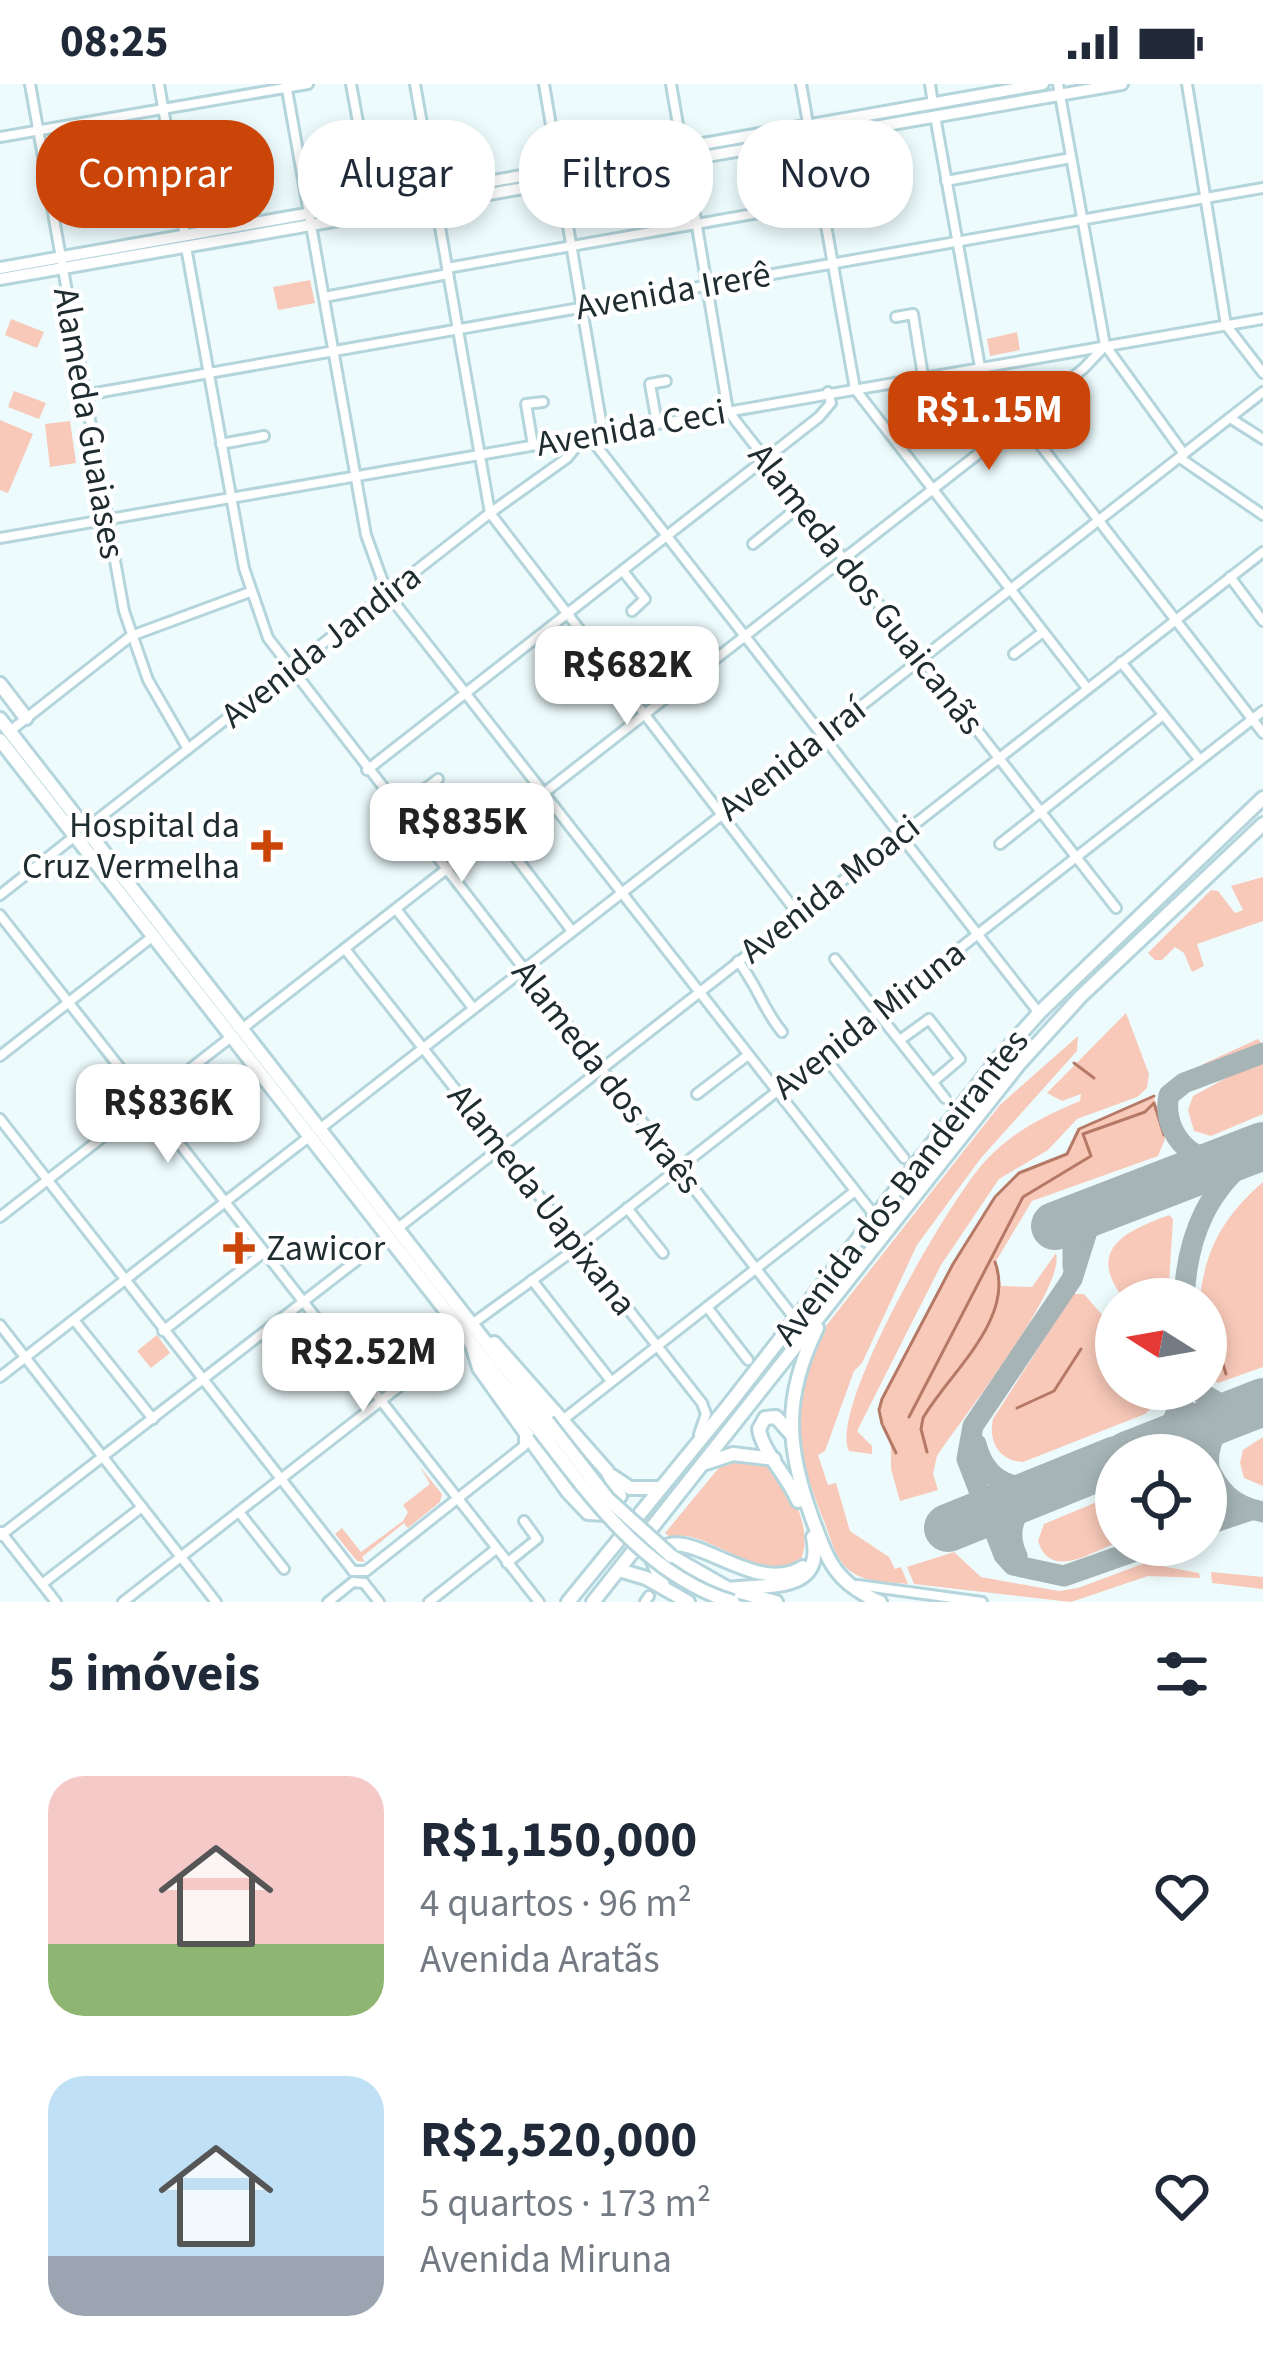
<!DOCTYPE html>
<html lang="pt">
<meta charset="utf-8">
<style>
body{margin:0;font-family:"Source Sans 3",sans-serif;background:#f2f2f3;color:#1f2937;height:100vh;display:flex;flex-direction:column;font-size:45px;white-space:nowrap}
*{box-sizing:border-box;margin:0}
p{font-size:39px;color:#747a83}
.icon{flex:none;width:66px;height:66px;fill:none;stroke:currentColor;stroke-width:2;stroke-linecap:round;stroke-linejoin:round}
.map{position:relative;height:1518px;overflow:hidden}
.side{display:flex;flex-direction:column;background:#fff;flex:1}
.side>*{flex:none}
.hud{position:absolute;left:36px;top:36px;width:1191px;height:108px;display:flex;gap:24px}
.needle{width:78px;rotate:281deg}
.controls{position:absolute;left:1095px;top:1194px;display:grid;gap:24px}
.controls a{display:grid;place-items:center;width:132px;height:132px;border-radius:50%;background:#fff;box-shadow:0 6px 18px #0003;font-size:60px}
.price{position:absolute;translate:-50% -102px;padding:0 27px;border-radius:24px;background:#fff;color:#222;font-size:39px;line-height:78px;filter:drop-shadow(0 3px 6px #0008)}
.price::after{content:'';position:absolute;left:50%;top:72px;width:36px;height:27px;margin-left:-18px;background:inherit;clip-path:polygon(0 0,100% 0,50% 100%)}
.price.on{background:#cb4508;color:#fff}
ul{padding:0;list-style:none}
li{display:flex;align-items:center;gap:36px;height:300px;padding:0 48px}
li span{display:grid;place-items:center;flex:none;width:336px;height:240px;border-radius:36px;color:#555}
li>.icon{margin-inline-start:auto}
span .icon{width:144px;height:144px;fill:#fffc;stroke-width:1}
li b{font-size:51px}
h2{display:flex;justify-content:space-between;align-items:center;height:144px;padding:0 48px;font-size:51px}
.pill{padding:0 42px;border-radius:48px;background:#fff;box-shadow:0 6px 18px #0003;font-size:42px;line-height:108px}
.pill.on{background:#cb4508;color:#fff}
.status{display:flex;justify-content:space-between;align-items:center;height:84px;padding:0 60px;background:#fff;direction:ltr}
.status svg{height:33px;fill:currentColor}
.map>svg:first-child{display:block}
.green{fill:#f8c9b9}
.lines{fill:none;stroke-linecap:round;stroke-linejoin:round}
.stream{stroke:#b57965;stroke-width:3}
.taxiway{stroke:#a6b4b6;stroke-width:21}
.runway{stroke:#a6b4b6;stroke-width:48}
.minor-casing{stroke:#b3d5db;stroke-width:14}
.major-casing{stroke:#b3d5db;stroke-width:16}
.highway-casing{stroke:#b3d5db;stroke-width:18}
.minor{stroke:#fff;stroke-width:8}
.major{stroke:#fff;stroke-width:10}
.highway{stroke:#fff;stroke-width:12}
.highway-bridge-casing{stroke:#b3d5db;stroke-width:18;stroke-linecap:butt}
.highway-bridge{stroke:#fff;stroke-width:12}
.poi-dot{fill:#cb4508;stroke:#fff;stroke-width:4.5}
.labels{text-anchor:middle;dominant-baseline:central;stroke-width:9;stroke-linejoin:round;paint-order:stroke}
.street-label{font-size:36px;fill:#202d30;stroke:#fff}
.poi-label{font-size:36px;fill:#202d30;stroke:#fff;text-anchor:end}
</style>
<div class="status"><b>08:25</b><svg viewBox="0 0 49 12"><path d="M0 12V9h3v3zM5 12V6h3v6zM10 12V3h3v9zM15 12V0h3v12zM26 1h20v11H26zM47 4h2v5h-2z"/></svg></div>
<div class="map">
<svg width="1263" height="1518" viewBox="0 0 1263 1518">
<rect width="100%" height="100%" fill="#edfbfd"/>
<g class="green">
<polygon points="310,196 315,219 278,226 273,203"/>
<polygon points="11,235 44,248 37,264 5,251"/>
<polygon points="1017,248 1020,266 990,272 987,255"/>
<polygon points="14,307 46,319 39,335 8,323"/>
<polygon points="0,336 33,350 8,409 0,406"/>
<polygon points="70,337 76,379 50,383 45,340"/>
<polygon points="1263,793 1263,837 1197,860 1204,882 1192,888 1184,869 1175,863 1162,876 1155,876 1148,869 1211,806 1218,807 1235,829 1243,826 1231,802"/>
<path d="M1126,929L1149,990L1147,1004L1137,1013L1077,1035L1048,1066L999,1095L941,1181L857,1347L872,1362V1370L849,1367C827,1326 952,1110 988,1074C1014,1047 1046,1031 1080,1017L1081,1010L1062,1017L1047,1009Z"/>
<path d="M1078,952L1077,967L981,1074L917,1161L862,1279L854,1287L825,1367L818,1371L828,1401L836,1399L850,1447L889,1473L895,1485L901,1483L908,1500C890,1498 869,1499 853,1489C837,1479 832,1459 826,1442C797,1371 783,1319 822,1247L1000,1021Z"/>
<polygon points="1258,955 1262,960 1260,964 1208,985 1201,981"/>
<polygon points="1263,974 1263,1030 1211,1052 1194,1047 1188,1026 1193,1012"/>
<path d="M1154,1013L1165,1055L1158,1072L1032,1117L996,1177L1001,1202L1032,1203L1056,1169C1066,1205 960,1336 937,1372L933,1390L938,1406L900,1417L891,1385V1359L880,1331L882,1315L953,1180L996,1114L1019,1090L1067,1070L1079,1045Z"/>
<path d="M1263,1098V1283L1218,1299L1206,1291V1215H1200C1205,1164 1225,1131 1263,1098Z"/>
<path d="M1169,1131L1173,1135L1168,1215H1124C1085,1165 1126,1147 1169,1131Z"/>
<path d="M1073,1210H1084L1116,1247V1305H1159L1154,1322L1145,1330L1023,1378C999,1377 988,1357 993,1335Z"/>
<polygon points="157,1251 170,1269 151,1284 137,1267"/>
<polygon points="1263,1353 1263,1402 1244,1394 1240,1379 1243,1366"/>
<path d="M742,1373L771,1378C791,1402 818,1454 797,1482C741,1492 709,1444 670,1453L665,1449L722,1380Z"/>
<polygon points="420,1383 442,1410 440,1418 408,1444 404,1439 362,1473 365,1478 357,1477 335,1450 342,1444 361,1468 403,1437 408,1428 403,1421 430,1400"/>
<path d="M1116,1410V1459C1090,1469 1050,1496 1038,1457L1044,1440Z"/>
<polygon points="954,1468 981,1493 1059,1507 1078,1504 1145,1479 1199,1489 1200,1494 1148,1492 1071,1518 914,1500 907,1483"/>
<polygon points="1211,1488 1263,1493 1263,1505 1212,1499"/>
</g>
<g class="lines">
<g class="stream">
<polyline points="1074,979 1094,994"/>
<polyline points="1202,1212 1202,1215"/>
<polyline points="1206,1226 1226,1290"/>
<polyline points="1017,1324 1054,1307 1081,1265"/>
<polyline points="909,1333 1023,1113 1091,1072 1083,1050 1145,1028 1154,1019 1164,1051"/>
<polyline points="882,1340 879,1326 882,1315 953,1180 995,1113 1019,1089 1067,1070 1079,1045 1154,1012"/>
<polyline points="883,1342 896,1369"/>
<path d="M927,1368L921,1345L923,1334C949,1289 1016,1235 995,1178"/>
</g>
<g class="taxiway">
<path d="M1225,1077C1190,1080 1161,1046 1169,1011L1184,999L1263,969"/>
<polyline points="1112,1122 1088,1144 1072,1195 973,1342 967,1375 1004,1471 1013,1481 1064,1492 1152,1461"/>
<polyline points="1064,1138 1073,1162 1073,1182"/>
<path d="M1184,1215C1187,1151 1208,1101 1263,1064"/>
<polyline points="1195,1305 1220,1320 1249,1323"/>
<polyline points="1180,1313 1203,1371"/>
<path d="M976,1360C986,1399 1014,1408 1051,1402"/>
<path d="M1141,1366C1167,1353 1179,1334 1181,1305"/>
<path d="M1206,1378C1218,1407 1232,1422 1263,1428"/>
<path d="M1209,1387C1206,1358 1216,1344 1238,1328"/>
<polyline points="1206,1441 1251,1426"/>
<path d="M1017,1472C1005,1446 1015,1428 1034,1408"/>
</g>
<g class="runway">
<polyline points="1055,1142 1263,1062"/>
<polyline points="1128,1371 1263,1318"/>
<polyline points="948,1444 1116,1376"/>
</g>
<g class="minor-casing">
<g id="minor">
<polyline points="30,0 124,527 148,596 188,665"/>
<polyline points="159,0 185,152"/>
<polyline points="286,0 366,451 387,509 875,1132"/>
<polyline points="351,0 373,120"/>
<polyline points="415,0 434,108"/>
<polyline points="544,0 603,349"/>
<polyline points="671,0 682,64"/>
<polyline points="801,0 855,305 1087,604"/>
<polyline points="930,0 933,20"/>
<polyline points="1058,0 1105,261 1184,370"/>
<polyline points="1187,0 1226,241 1263,289"/>
<polyline points="935,32 980,283 1263,649"/>
<polyline points="0,53 308,0"/>
<polyline points="686,77 728,327 1116,824"/>
<polyline points="946,97 1071,74"/>
<polyline points="436,120 490,429 798,830"/>
<polyline points="186,163 244,484 268,554 795,1235"/>
<polyline points="447,184 821,118"/>
<polyline points="324,213 448,190"/>
<polyline points="896,233 913,230 923,292"/>
<polyline points="84,311 1263,104"/>
<polyline points="1230,334 1263,355"/>
<polyline points="657,339 650,300 666,297"/>
<polyline points="588,351 1039,929"/>
<polyline points="221,360 264,352"/>
<polyline points="533,361 526,320 543,318"/>
<polyline points="1180,374 1263,431"/>
<polyline points="0,454 1263,235"/>
<polyline points="753,460 801,421"/>
<polyline points="623,487 645,515 632,527"/>
<polyline points="1230,493 1263,537"/>
<polyline points="1014,570 1043,548"/>
<polyline points="1121,578 1199,675"/>
<polyline points="10,647 131,552 250,508"/>
<polyline points="367,686 819,333 831,319 828,308"/>
<polyline points="399,725 438,695"/>
<polyline points="88,743 490,429 567,374 585,352"/>
<polyline points="495,746 572,847"/>
<polyline points="1000,760 1163,631"/>
<polyline points="0,811 75,752"/>
<polyline points="396,825 473,924"/>
<polyline points="0,831 539,1518"/>
<polyline points="345,865 702,1319 706,1330 699,1350"/>
<polyline points="835,875 945,1014"/>
<path d="M738,877C757,901 763,925 782,948"/>
<polyline points="243,944 1019,338 1084,284 1104,263"/>
<polyline points="900,956 929,935 960,975 933,998"/>
<polyline points="0,972 152,853"/>
<polyline points="824,972 904,1074"/>
<polyline points="697,1010 748,971"/>
<polyline points="0,1035 353,1487"/>
<polyline points="321,1044 1263,308"/>
<polyline points="627,1124 663,1169"/>
<polyline points="0,1133 231,953"/>
<polyline points="398,1144 1263,468"/>
<polyline points="532,1196 611,1297"/>
<polyline points="707,1223 748,1276"/>
<polyline points="74,1236 153,1335"/>
<polyline points="472,1240 578,1163 1263,627"/>
<polyline points="0,1241 216,1518"/>
<polyline points="163,1247 263,1169"/>
<polyline points="0,1293 310,1052"/>
<polyline points="564,1335 855,1107"/>
<polyline points="239,1428 284,1485"/>
<polyline points="1,1448 56,1518"/>
<polyline points="0,1452 387,1153"/>
<polyline points="507,1479 537,1455 524,1437"/>
<polyline points="353,1487 366,1487 524,1362 524,1350"/>
<polyline points="364,1499 379,1518"/>
<polyline points="42,1500 142,1423"/>
<polyline points="858,1501 982,1518"/>
<polyline points="123,1518 464,1252"/>
<polyline points="328,1518 353,1498 364,1499"/>
<polyline points="429,1518 496,1465"/>
<polyline points="645,1518 649,1512"/>
</g>
</g>
<g class="major-casing">
<g id="major">
<polyline points="0,184 1043,0"/>
<polyline points="0,195 1122,0"/>
</g>
</g>
<g class="highway-casing">
<g id="highway">
<polyline points="0,600 26,634"/>
<polyline points="0,635 547,1337"/>
<polyline points="0,656 539,1346"/>
<path d="M817,1244C783,1313 786,1363 812,1434C828,1477 835,1499 880,1518"/>
<polyline points="472,1261 479,1284 568,1408 588,1429 605,1430 620,1412 607,1387 494,1259"/>
<path d="M790,1349L776,1333L765,1334L759,1345C762,1367 788,1393 798,1417"/>
<polyline points="706,1379 733,1370 774,1375"/>
<polyline points="612,1392 630,1404 659,1404"/>
<polyline points="671,1472 729,1505 776,1518"/>
<polyline points="619,1486 646,1494 688,1518"/>
<path d="M664,1504L653,1477C676,1424 750,1517 803,1483"/>
<path d="M729,1505C764,1499 825,1512 813,1453"/>
<polyline points="568,1518 728,1322 998,975 1040,928 1263,714"/>
<polyline points="593,1518 1019,980 1081,912 1263,740"/>
</g>
</g>
<use href="#minor" class="minor"/>
<use href="#major" class="major"/>
<use href="#highway" class="highway"/>
<g class="highway-bridge-casing">
<g id="highway-bridge">
<polyline points="547,1337 608,1415 671,1472"/>
<path d="M539,1346C592,1414 646,1492 733,1518"/>
</g>
</g>
<use href="#highway-bridge" class="highway-bridge"/>
</g>
<g class="poi-dot">
<path d="M261 744h12v12h12v12h-12v12h-12v-12h-12v-12h12z"/>
<path d="M233 1146h12v12h12v12h-12v12h-12v-12h-12v-12h12z"/>
</g>
<g class="labels">
<g class="street-label">
<text transform="translate(673 207) rotate(-10)">Avenida Irerê</text>
<text transform="translate(89 339) rotate(80)">Alameda Guaiases</text>
<text transform="translate(631 344) rotate(-10)">Avenida Ceci</text>
<text transform="translate(866 505) rotate(52)">Alameda dos Guaicanãs</text>
<text transform="translate(321 562) rotate(-38)">Avenida Jandira</text>
<text transform="translate(792 675) rotate(-38)">Avenida Iraí</text>
<text transform="translate(830 805) rotate(-38)">Avenida Moaci</text>
<text transform="translate(869 936) rotate(-38)">Avenida Miruna</text>
<text transform="translate(607 993) rotate(52)">Alameda dos Araês</text>
<text transform="translate(901 1103) rotate(-52)">Avenida dos Bandeirantes</text>
<text transform="translate(542 1116) rotate(52)">Alameda Uapixana</text>
</g>
<g class="poi-label">
<text x="240" y="741">Hospital da<tspan x="240" dy="41">Cruz Vermelha</tspan></text>
<text x="266" y="1164" text-anchor="start">Zawicor</text>
</g>
</g>
</svg>
<div class="controls">
<a><svg class="needle" viewBox="-14 -14 28 28"><path d="M0-13l5 13h-10z" fill="#e53935"/><path d="M0 13l5-13h-10z" fill="#747a83"/></svg></a>
<a><svg class="icon" aria-label="locate" viewBox="0 0 24 24"><circle cx="12" cy="12" r="6"/><path d="M12 2v4M12 18v4M2 12h4M18 12h4"/></svg></a>
</div>
<b class="price on" style="left:989px;top:389px">R$1.15M</b>
<b class="price" style="left:627px;top:644px">R$682K</b>
<b class="price" style="left:462px;top:801px">R$835K</b>
<b class="price" style="left:168px;top:1082px">R$836K</b>
<b class="price" style="left:363px;top:1331px">R$2.52M</b>
<div class="hud">
<a class="pill on">Comprar</a>
<a class="pill">Alugar</a>
<a class="pill">Filtros</a>
<a class="pill">Novo</a>
</div>
</div>
<section class="side">
<h2>5 imóveis<svg class="icon" aria-label="filters" viewBox="0 0 24 24"><path d="M4 7h16M4 17h16"/><circle cx="9" cy="7" r="2"/><circle cx="15" cy="17" r="2"/></svg></h2>
<ul>
<li><span style="background:linear-gradient(#f6c9c9 70%,#8fb573 0)"><svg class="icon" aria-label="home" viewBox="0 0 24 24"><path d="M3 11l9-7 9 7M6 9v11h12V9"/></svg></span><div><b>R$1,150,000</b><p>4 quartos · 96 m²</p><p>Avenida Aratãs</p></div><svg class="icon" aria-label="heart" viewBox="0 0 24 24"><path d="M12 20l-8-8c-3-5 5-10 8-4 3-6 11-1 8 4z"/></svg></li>
<li><span style="background:linear-gradient(#bfe0f5 75%,#9aa5b1 0)"><svg class="icon" aria-label="home" viewBox="0 0 24 24"><path d="M3 11l9-7 9 7M6 9v11h12V9"/></svg></span><div><b>R$2,520,000</b><p>5 quartos · 173 m²</p><p>Avenida Miruna</p></div><svg class="icon" aria-label="heart" viewBox="0 0 24 24"><path d="M12 20l-8-8c-3-5 5-10 8-4 3-6 11-1 8 4z"/></svg></li>
</ul>
</section>
